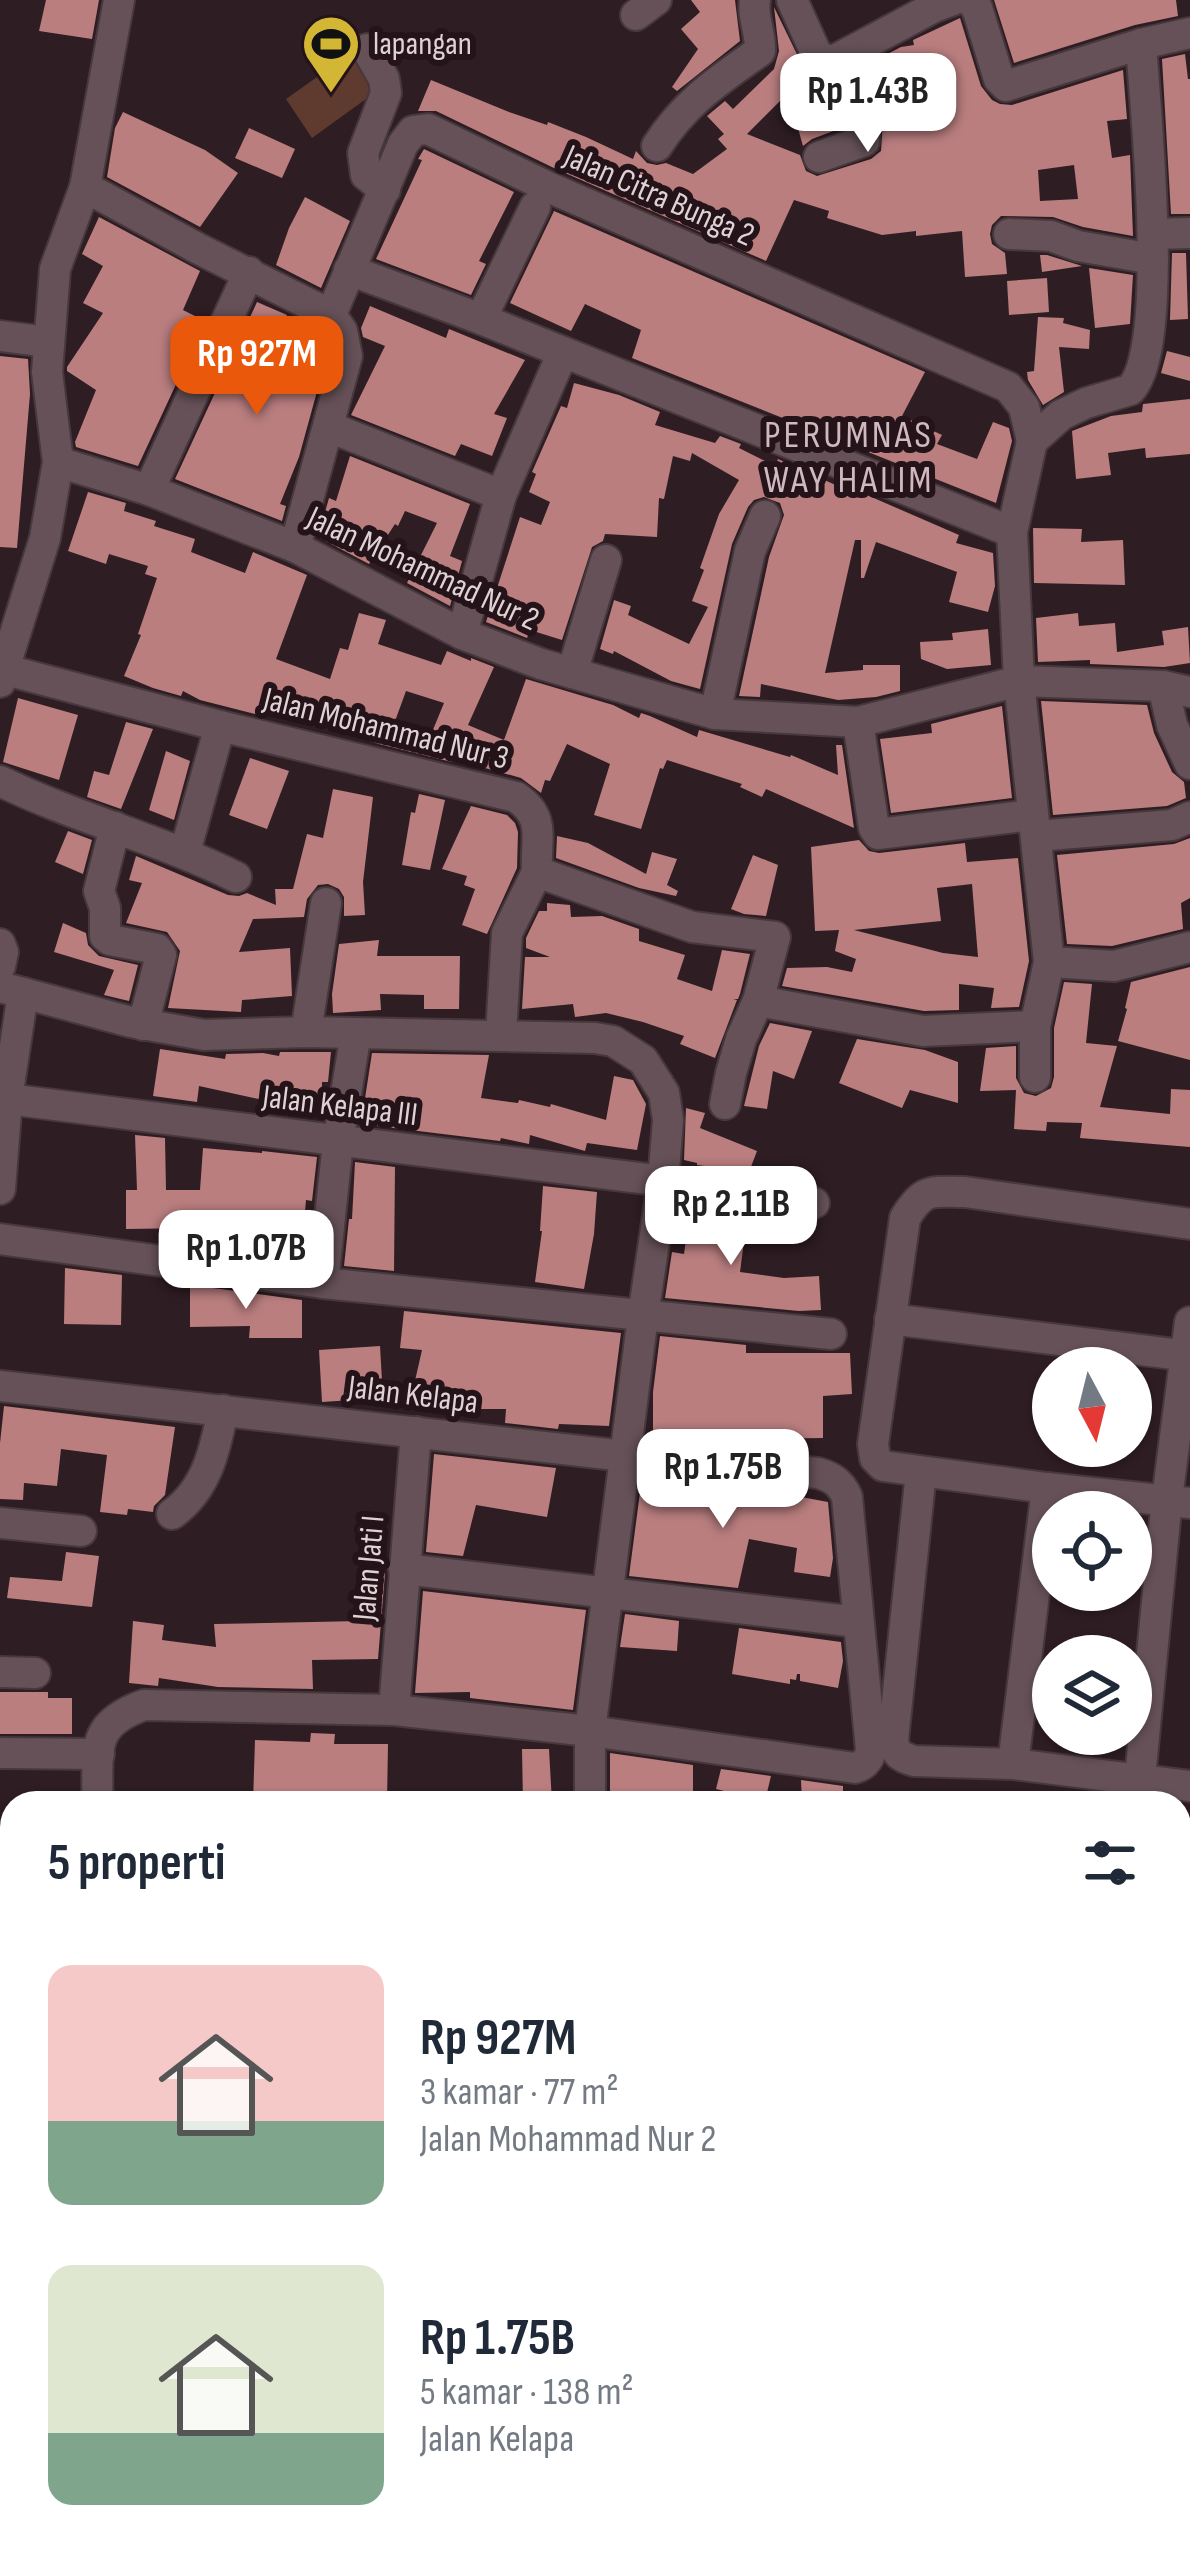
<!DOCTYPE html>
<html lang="id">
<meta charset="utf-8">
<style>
body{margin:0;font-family:"Sofia Sans Condensed",sans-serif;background:#f2f2f3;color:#1f2937;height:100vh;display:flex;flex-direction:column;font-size:45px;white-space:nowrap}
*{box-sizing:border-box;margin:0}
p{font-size:39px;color:#747a83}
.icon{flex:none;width:66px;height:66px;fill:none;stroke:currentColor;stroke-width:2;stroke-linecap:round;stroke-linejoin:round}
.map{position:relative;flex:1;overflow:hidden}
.details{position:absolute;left:0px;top:1791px;width:1191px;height:771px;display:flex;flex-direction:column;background:#fff;border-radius:36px 36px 0 0;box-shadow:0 3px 9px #0004}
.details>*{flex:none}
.needle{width:78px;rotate:173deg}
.fabs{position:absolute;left:1032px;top:1347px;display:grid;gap:24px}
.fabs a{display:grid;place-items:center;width:120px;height:120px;border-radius:50%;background:#fff;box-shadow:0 3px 9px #0004;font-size:60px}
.price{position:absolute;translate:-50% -102px;padding:0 27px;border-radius:24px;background:#fff;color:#222;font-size:39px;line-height:78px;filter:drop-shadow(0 3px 6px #0008)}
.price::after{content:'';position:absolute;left:50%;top:72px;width:36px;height:27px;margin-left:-18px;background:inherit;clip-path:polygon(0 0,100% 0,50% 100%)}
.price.current{background:#ea580c;color:#fff}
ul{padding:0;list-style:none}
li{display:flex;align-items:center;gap:36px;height:300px;padding:0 48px}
li span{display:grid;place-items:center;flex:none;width:336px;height:240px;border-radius:24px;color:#555}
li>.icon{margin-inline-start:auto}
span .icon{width:144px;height:144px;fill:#fffc;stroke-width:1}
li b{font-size:51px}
h2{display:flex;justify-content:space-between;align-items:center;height:144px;padding:0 48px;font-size:51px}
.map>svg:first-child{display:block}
.green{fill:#5f3a2f}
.building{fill:#ba7e7f;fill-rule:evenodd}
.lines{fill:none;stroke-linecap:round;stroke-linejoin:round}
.minor-casing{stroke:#46383c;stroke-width:34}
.minor{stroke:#655157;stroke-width:30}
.labels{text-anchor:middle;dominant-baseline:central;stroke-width:12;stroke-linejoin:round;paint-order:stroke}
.poi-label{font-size:33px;fill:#ded2d5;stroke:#241319;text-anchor:start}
.street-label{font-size:33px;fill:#ded2d5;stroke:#241319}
.quarter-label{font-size:39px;letter-spacing:3px;fill:#d0b8bf;stroke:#241319}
</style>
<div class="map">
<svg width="1190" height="2561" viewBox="0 0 1190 2561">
<rect width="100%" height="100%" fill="#2e1d22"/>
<polygon class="green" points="351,53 377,91 312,138 286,99"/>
<g class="building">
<polygon points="46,0 99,0 92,39 39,31"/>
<polygon points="691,0 735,0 740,41 677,91 672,87 698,49 681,29 700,12"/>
<polygon points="994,0 1176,0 1178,16 1135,25 1014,63"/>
<path d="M774,7L809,79H836L844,127L812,139L803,146L788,93L747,134L800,155L806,171L817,176L871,159L881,151L883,121L872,62L901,47L914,45L913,40L960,18L981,86L992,100L1000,104L1012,105L1123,70L1127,119L1107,121L1112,158L1130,155L1133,236L1083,227L1053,217L1001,216L992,225L990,234L992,244L1005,253L1007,274L965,277L962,231L916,236V231L882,235L827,218L829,211L794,200L766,261L556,169L436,111H418L431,80L509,112L547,125L548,122L586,137L633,159L636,151L647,163L657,165L666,163L693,174L727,149L718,139L724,134L707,116L725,101L733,109L774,69L779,51ZM1074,165L1078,199L1040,201L1038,170Z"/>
<polygon points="1185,54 1188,79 1190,79 1190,214 1171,214 1162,59"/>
<polygon points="123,112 205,150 238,173 200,227 107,177 115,128"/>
<polygon points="249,128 295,149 282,178 235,158"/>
<polygon points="424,149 514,192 479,261 486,264 471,295 376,259 422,160 418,159"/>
<polygon points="305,197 350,221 321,288 276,265 289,228"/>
<polygon points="554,211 925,372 902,416 942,435 937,444 977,459 993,422 1009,428 1012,441 996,503 632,358 641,330 585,304 571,331 510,303"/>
<polygon points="99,217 200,271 183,310 197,317 176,360 185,365 138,466 76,447 75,442 96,390 67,371 67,367 103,313 83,303 103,266 82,254"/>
<polygon points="1172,253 1186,253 1188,319 1170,320"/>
<polygon points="1040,255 1047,255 1082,266 1042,272"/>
<polygon points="1089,268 1133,275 1130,324 1095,328"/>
<polygon points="1047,278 1049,312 1009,315 1007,281"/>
<polygon points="257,302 287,315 279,333 326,351 327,355 299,457 280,504 286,506 282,521 175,479"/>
<polygon points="370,306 446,338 449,329 525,360 494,414 507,418 492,456 461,444 455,456 351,415 385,346 363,337 361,328"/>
<polygon points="1038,317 1064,318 1063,323 1090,330 1089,349 1059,347 1064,392 1043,405 1028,380 1027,372 1034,371"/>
<polygon points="1167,351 1190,357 1190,381 1161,373"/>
<polygon points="0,356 28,359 30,394 17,548 0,547"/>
<polygon points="574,383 619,395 660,412 655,425 715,443 720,436 741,444 739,448 775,466 778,459 851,492 853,489 959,535 956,543 993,553 995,586 988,612 949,602 957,572 876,542 864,578 861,578 861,540 855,540 825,673 863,670 863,665 900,665 900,691 876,697 838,700 761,684 760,697 739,696 769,557 784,515 780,503 764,497 754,500 748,507 732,544 700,689 671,681 614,651 613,654 600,649 614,600 631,606 628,615 689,644 708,607 692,601 704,570 700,568 719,514 739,480 692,453 690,461 673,456 664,499 659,498 657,537 605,534 603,541 592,547 562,640 530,630 527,638 486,622 520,517 541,525 550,502 529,492 536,474 532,472 561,406 567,408"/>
<polygon points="1190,399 1190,454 1146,458 1145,448 1108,453 1111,475 1076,479 1072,431 1111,416 1142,412 1143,404"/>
<polygon points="350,456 470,504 450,556 462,561 450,606 407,583 437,523 405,511 398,526 395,524 369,564 318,537 329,498 336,501"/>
<path d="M88,492L126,503L124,511L156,521L154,526L195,539L191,552L245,573L253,552L307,575L276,659L330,679L340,648L348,650L359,613L386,620L378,644L441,665L447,651L471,661V658L494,667L468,725L504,740L526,679L613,705L639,718L641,713L650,716L697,737L699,730L790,757L791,755L838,775L836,745H842L854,828L766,789L762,797L740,787L742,784L667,760L663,769L660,768L641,829L594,815L610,764L567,744L550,781L545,780L541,793L521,778L453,759L452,762L379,744L264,706L259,715L200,700L183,691L181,696L153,688L124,676L141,635L138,634L157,578L145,574L148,566L109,554L106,564L68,551ZM406,691L444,703L430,737L394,724Z"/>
<polygon points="1033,528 1082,529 1081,542 1123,540 1125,585 1034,583"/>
<polygon points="1078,613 1079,626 1115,623 1117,652 1164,645 1162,631 1188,627 1190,663 1164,667 1090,664 1090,660 1038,662 1036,618"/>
<polygon points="988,629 991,665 947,669 921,659 920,642 953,640 952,633"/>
<polygon points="18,698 78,715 59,780 3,762"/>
<polygon points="1041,701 1147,705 1154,733 1172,772 1184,782 1186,798 1167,806 1053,815"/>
<polygon points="1002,706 1012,798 891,813 880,739 932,733 931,724"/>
<polygon points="126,722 153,729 121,809 87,797 94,771 109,775"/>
<polygon points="166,751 190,761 174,820 149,810"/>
<polygon points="250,758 289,771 267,829 229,815"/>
<polygon points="333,789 373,797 363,882 365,915 344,916 344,897 339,889 328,884 318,885 307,899 304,917 253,919 239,952 290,948 292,996 242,1000 241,1012 168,1008 180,951 167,932 126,923 142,883 129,880 136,856 228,895 239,896 247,893 276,905 275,889 293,889 307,834 323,838"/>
<polygon points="419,794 445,800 430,870 402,865 411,812 415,813"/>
<polygon points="471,806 507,815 515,823 518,832 517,868 487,934 462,925 475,889 464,885 467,876 442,869"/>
<polygon points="68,831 92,840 83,874 55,862"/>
<polygon points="557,836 588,843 646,874 652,852 677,859 667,885 678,891 676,896 639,888 556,858"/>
<polygon points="1190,838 1190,898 1181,903 1183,929 1112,946 1067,944 1057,855 1174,844"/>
<path d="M859,840L869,851L879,853L965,843L967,862L1018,858L1029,961L1019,1007L991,1008L994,988L959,984V1010L924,1011L782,986L787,968L827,967L852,972L856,959L835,951L839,930L815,931L811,847ZM972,884L978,957L943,953L854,930L941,921L937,888Z"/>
<polygon points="753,855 778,865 766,916 744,914 731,909"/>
<polygon points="547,903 570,905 571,917 602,916 639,929 639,941 685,955 677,979 712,991 722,950 750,954 740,994 738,999 733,999 737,1000 715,1058 680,1044 684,1036 643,1022 606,1013 575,1017 573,1004 522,1009 525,957 550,957 526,948 526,938 539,911 547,911"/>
<polygon points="63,923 86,933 88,945 99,956 138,965 129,1001 104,995 114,970 54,952"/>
<polygon points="379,940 377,956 460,956 459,1009 424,1009 424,995 380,994 381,1010 333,1013 332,994 339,944"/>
<polygon points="1190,967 1190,1060 1118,1041 1127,1009 1125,1008 1131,982"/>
<polygon points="1064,982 1092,984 1086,1043 1117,1046 1100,1107 1170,1114 1171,1089 1190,1090 1190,1147 1080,1138 1082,1123 1047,1122 1046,1131 1014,1129 1016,1090 980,1091 986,1048 1016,1046 1016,1078 1024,1093 1036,1096 1051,1088 1054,1077 1054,1028"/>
<polygon points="770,1023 812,1031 794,1079 773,1071 767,1109 744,1106 759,1046"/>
<polygon points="857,1039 925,1050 958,1062 958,1103 910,1090 902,1108 839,1083"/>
<polygon points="160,1049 225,1059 226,1054 263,1053 279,1056 280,1052 331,1052 328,1082 322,1082 322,1116 273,1113 272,1102 199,1086 197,1102 153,1096"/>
<polygon points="372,1053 489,1055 481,1098 518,1103 519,1100 550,1107 551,1104 606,1120 614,1076 633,1080 646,1104 637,1150 587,1143 585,1151 530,1135 529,1144 501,1138 500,1141 361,1124"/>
<polygon points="686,1108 705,1113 700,1128 757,1151 749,1172 697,1165 697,1163 684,1160"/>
<polygon points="135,1135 165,1138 166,1190 200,1190 203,1148 262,1153 262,1151 317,1157 312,1201 306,1200 301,1260 254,1254 255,1237 193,1234 194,1228 126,1229 126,1190 137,1190"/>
<polygon points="355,1162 395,1167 394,1271 344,1266 349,1219 352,1219"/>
<polygon points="543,1186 597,1192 594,1234 584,1289 535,1282 542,1231 540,1231"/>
<polygon points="691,1204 748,1211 740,1272 784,1278 819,1276 821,1310 799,1311 665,1298 672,1252 684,1254"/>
<polygon points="65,1268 122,1275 121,1325 64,1324"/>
<polygon points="190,1285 302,1300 302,1338 249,1338 250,1326 190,1327"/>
<polygon points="404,1311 621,1333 609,1426 559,1424 558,1429 505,1423 506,1409 476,1409 412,1394 422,1350 400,1348"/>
<polygon points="660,1336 746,1345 746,1353 850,1353 852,1394 823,1396 823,1438 749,1439 748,1447 709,1444 709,1438 653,1438 653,1392"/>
<polygon points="380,1346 383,1398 322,1402 319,1350"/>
<polygon points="4,1406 175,1427 165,1495 154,1506 153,1512 128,1509 127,1515 100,1512 107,1455 61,1449 57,1486 24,1483 23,1500 0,1499 0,1443"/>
<polygon points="434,1454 556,1468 547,1517 476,1505 463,1556 426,1552"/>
<polygon points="642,1477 736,1485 828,1502 833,1558 830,1577 794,1572 797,1548 749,1539 738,1588 629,1576"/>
<polygon points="66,1552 99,1556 92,1607 7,1598 10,1577 62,1581"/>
<polygon points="385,1573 378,1659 312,1660 313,1689 218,1687 159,1678 158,1686 129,1683 133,1621 164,1625 162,1640 216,1647 214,1624 360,1621 358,1574"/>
<polygon points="423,1591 586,1610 573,1710 470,1698 470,1692 415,1693"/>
<polygon points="625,1614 679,1621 677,1651 620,1647"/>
<polygon points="739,1628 841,1642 843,1661 838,1688 800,1681 800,1674 797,1674 796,1680 790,1679 790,1684 732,1674"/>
<polygon points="0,1692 48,1692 48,1698 72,1698 72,1734 0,1734"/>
<polygon points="311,1733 335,1734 334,1744 388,1744 387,1803 341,1803 340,1796 295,1793 295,1803 253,1803 255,1740 310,1742"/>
<polygon points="522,1749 549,1749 552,1803 523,1803"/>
<polygon points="610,1753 693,1765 693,1803 655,1803 656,1794 610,1791"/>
<polygon points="721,1769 771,1776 765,1801 716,1789"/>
<polygon points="801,1780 843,1786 843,1803 802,1803"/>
</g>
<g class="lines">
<g class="minor-casing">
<g id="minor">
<polyline points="792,0 816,53 825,60 835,60 934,7 953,0"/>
<polyline points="970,0 977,8 999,79 1006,86 1141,44 1190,33"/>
<polyline points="636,15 656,0"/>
<polyline points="367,49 384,79 386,93 363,153 366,175 385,190"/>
<path d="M657,146C685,102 719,80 760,51C761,33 752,17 755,0"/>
<polyline points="819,157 864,141 864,121 850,52"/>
<polyline points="85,187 197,248 331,315 342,331 347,356 295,547"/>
<polyline points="1009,234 1051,236 1078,246 1153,259"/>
<polyline points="1154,234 1190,233"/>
<polyline points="349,270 481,319 1012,532"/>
<polyline points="331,315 403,144 413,131 428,129 548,187 1008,387 1024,407 1032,441"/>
<polyline points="481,319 535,207"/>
<polyline points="0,336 48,342"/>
<polyline points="329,427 501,495"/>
<polyline points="58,462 149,490 295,547 462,634 541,664 715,714 858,722 1019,681 1163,686 1190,692"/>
<polyline points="149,490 249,272"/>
<polyline points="462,634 501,495 563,352"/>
<path d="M6,670L220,726L516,797C547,818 535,838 537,872"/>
<polyline points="572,673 606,560"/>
<polyline points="0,682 45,538 58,462 47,372 55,269 85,187 119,0"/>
<polyline points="1163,686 1172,725 1190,764"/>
<polyline points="715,714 750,551 765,516"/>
<polyline points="858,722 874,828 878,834 1032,815"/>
<path d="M0,781C76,818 159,839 236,877"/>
<polyline points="115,827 99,891 105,908 105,936 110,940 157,949 161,955 143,1025"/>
<polyline points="1036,836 1172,825 1190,817"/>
<polyline points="185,852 220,726"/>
<polyline points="537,872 692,927 775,937 758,1001 741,1039 731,1073 725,1104"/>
<polyline points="0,944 3,952 0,966"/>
<polyline points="1049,962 1114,966 1190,947"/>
<polyline points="0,987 23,993 7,1099 0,1189"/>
<polyline points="23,993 131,1022 204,1035 306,1032 595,1038 613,1041 643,1060 664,1093 668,1120 663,1182 643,1316 590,1731 590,1803"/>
<path d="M758,1001L923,1031L1035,1026L1049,962L1019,681L1012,532L1032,441L1061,415L1086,403L1130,390C1171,348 1145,108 1141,44"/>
<polyline points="306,1032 326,903"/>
<polyline points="501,1034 507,933 537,872"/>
<polyline points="1035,1077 1035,1026"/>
<polyline points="7,1099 768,1194 814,1203"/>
<path d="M1190,1224L965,1192C931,1192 924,1187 905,1218L873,1444L875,1458L883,1466L1047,1488L1190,1503"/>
<polyline points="0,1239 323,1283 831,1334"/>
<polyline points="323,1283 338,1142 356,1033"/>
<polyline points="890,1319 1190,1356"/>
<path d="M0,1386L625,1456L818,1473C832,1477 841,1483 847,1497L871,1750C869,1760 865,1765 855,1768L590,1731L394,1710L144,1705C88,1725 99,1751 97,1803"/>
<path d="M921,1472L893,1740C895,1754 901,1757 914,1761L1013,1764L1190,1786"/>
<path d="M172,1514C207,1489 215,1450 223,1410"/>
<polyline points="0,1523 81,1531"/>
<polyline points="404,1569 858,1622"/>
<polyline points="0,1672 35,1673"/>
<polyline points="394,1710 416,1432"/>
<polyline points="0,1753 99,1754"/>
<polyline points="1013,1764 1047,1488"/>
<polyline points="1140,1778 1167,1499 1190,1322"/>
<polyline points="0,2050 12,2052"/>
<polyline points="1179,2230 1190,2233"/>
<polyline points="0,2425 12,2426"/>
<polyline points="1179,2446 1190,2446"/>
<polyline points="272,2550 274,2561"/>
<polyline points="713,2550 716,2561"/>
</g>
</g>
<use href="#minor" class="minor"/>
</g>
<defs>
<g id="stadium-pin" transform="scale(3)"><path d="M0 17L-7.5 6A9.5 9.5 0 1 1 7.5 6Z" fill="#d4b635" stroke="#241319"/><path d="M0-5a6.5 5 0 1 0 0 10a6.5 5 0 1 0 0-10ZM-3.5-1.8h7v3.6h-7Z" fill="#111"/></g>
</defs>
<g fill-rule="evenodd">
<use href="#stadium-pin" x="331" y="44"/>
</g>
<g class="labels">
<g class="poi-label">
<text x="373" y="44">lapangan</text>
</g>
<g class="street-label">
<text transform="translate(659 196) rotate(24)">Jalan Citra Bunga 2</text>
<text transform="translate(423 569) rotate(25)">Jalan Mohammad Nur 2</text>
<text transform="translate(386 729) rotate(14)">Jalan Mohammad Nur 3</text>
<text transform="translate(340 1106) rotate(7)">Jalan Kelapa III</text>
<text transform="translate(413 1395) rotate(7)">Jalan Kelapa</text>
<text transform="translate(369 1568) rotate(-85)">Jalan Jati I</text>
</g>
<g class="quarter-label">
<text x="849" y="435">PERUMNAS<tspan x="849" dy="45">WAY HALIM</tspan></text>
</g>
</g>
</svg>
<div class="fabs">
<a><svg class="needle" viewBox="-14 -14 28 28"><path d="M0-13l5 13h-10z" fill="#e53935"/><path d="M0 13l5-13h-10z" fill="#747a83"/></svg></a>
<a><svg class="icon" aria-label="locate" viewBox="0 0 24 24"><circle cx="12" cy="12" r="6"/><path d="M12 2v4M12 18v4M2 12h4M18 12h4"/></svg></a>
<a><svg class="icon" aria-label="layers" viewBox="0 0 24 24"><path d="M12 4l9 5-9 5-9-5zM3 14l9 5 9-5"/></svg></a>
</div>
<b class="price" style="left:868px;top:155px">Rp 1.43B</b>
<b class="price current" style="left:257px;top:418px">Rp 927M</b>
<b class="price" style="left:731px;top:1268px">Rp 2.11B</b>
<b class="price" style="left:246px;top:1312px">Rp 1.07B</b>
<b class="price" style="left:723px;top:1531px">Rp 1.75B</b>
<section class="details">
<h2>5 properti<svg class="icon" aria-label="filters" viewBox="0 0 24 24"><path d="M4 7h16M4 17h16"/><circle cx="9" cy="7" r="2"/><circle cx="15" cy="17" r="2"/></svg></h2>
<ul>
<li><span style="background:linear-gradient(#f6c9c9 65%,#7fa58c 0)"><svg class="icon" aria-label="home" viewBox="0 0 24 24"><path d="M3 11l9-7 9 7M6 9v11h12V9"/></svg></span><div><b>Rp 927M</b><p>3 kamar · 77 m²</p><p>Jalan Mohammad Nur 2</p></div></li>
<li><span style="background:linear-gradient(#dfe7d0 70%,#7fa58c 0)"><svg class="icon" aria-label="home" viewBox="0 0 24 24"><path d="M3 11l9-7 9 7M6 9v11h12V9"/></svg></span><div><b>Rp 1.75B</b><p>5 kamar · 138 m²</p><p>Jalan Kelapa</p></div></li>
</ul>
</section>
</div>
